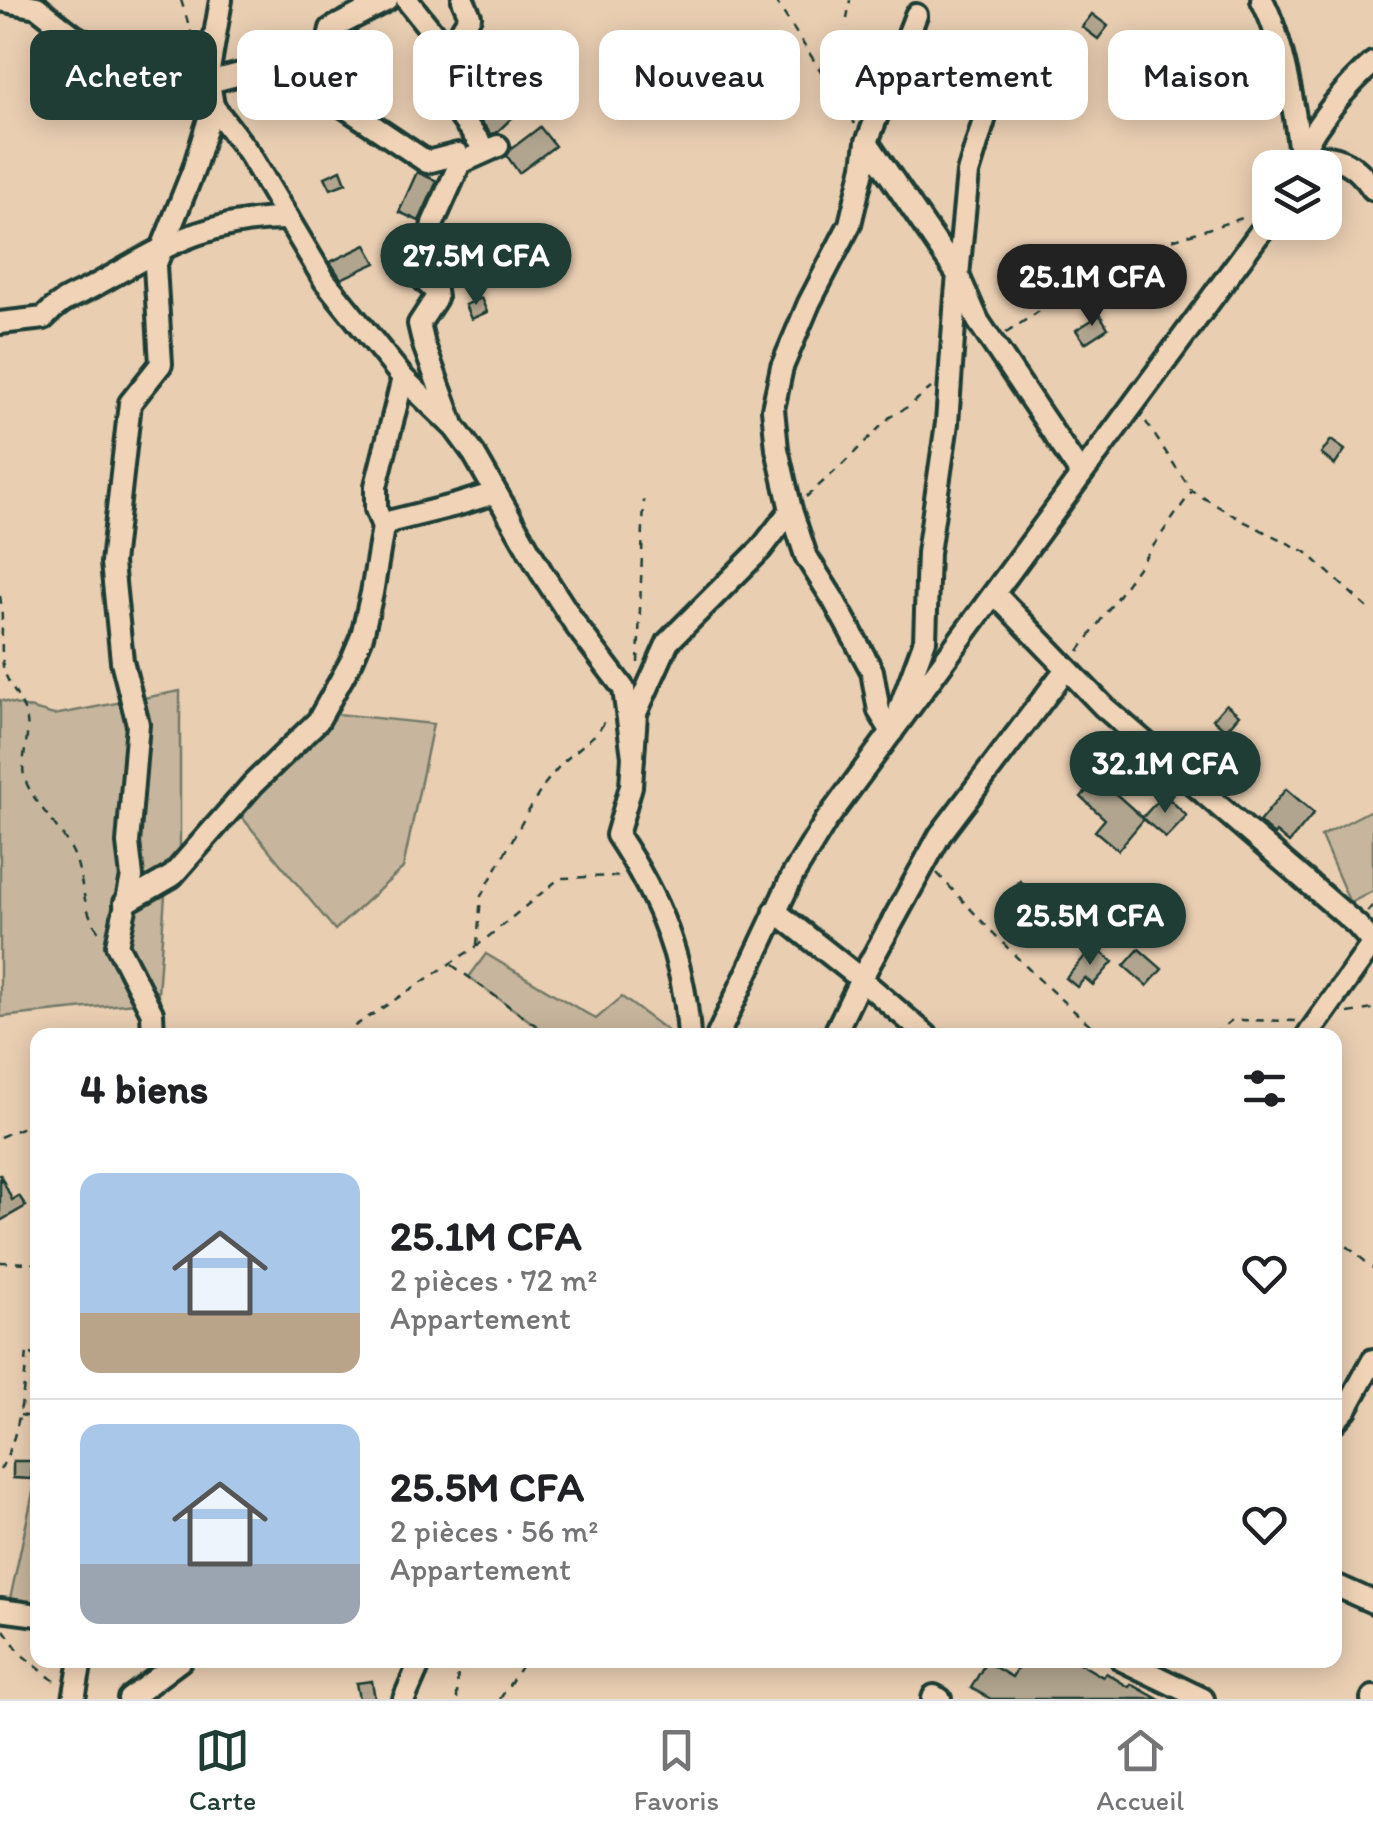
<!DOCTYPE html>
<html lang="fr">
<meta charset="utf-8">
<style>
body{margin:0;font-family:Itim,sans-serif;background:#f2f2f2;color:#202124;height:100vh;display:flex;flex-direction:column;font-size:38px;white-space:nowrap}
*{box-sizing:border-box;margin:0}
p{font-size:32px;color:#757577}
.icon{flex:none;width:55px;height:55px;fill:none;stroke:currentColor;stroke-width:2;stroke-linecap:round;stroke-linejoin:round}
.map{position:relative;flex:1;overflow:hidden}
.sheet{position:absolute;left:30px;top:1028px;width:1312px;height:640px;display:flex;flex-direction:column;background:#fff;border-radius:20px;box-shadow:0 5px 25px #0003}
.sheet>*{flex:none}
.hud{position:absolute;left:30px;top:30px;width:1315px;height:90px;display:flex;gap:20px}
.buttons{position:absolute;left:1252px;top:150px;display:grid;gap:20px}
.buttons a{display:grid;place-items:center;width:90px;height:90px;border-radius:20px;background:#fff;box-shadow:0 5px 25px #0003;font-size:50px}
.price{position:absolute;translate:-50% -85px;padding:0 22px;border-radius:35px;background:#1f3d34;color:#fff;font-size:32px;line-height:65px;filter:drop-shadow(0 2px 5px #0008)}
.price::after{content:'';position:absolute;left:50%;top:60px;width:30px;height:22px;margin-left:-15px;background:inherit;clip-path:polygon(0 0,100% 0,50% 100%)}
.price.selected{background:#222;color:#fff}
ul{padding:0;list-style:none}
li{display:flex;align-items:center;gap:30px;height:250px;padding:0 50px}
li+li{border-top:2px solid #e0e0e0}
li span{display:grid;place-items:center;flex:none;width:280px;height:200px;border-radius:20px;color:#555}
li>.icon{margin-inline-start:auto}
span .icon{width:120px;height:120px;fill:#fffc;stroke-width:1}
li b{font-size:42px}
h2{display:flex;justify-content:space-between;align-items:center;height:120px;padding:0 50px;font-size:42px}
.chip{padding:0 35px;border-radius:20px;background:#fff;box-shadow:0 5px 25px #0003;font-size:35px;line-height:90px}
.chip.selected{background:#1f3d34;color:#fff}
.tab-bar{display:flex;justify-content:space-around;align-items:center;height:140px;border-top:2px solid #e0e0e0;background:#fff;font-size:28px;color:#757577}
.tab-bar a{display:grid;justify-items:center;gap:5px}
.tab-bar .selected{color:#1f3d34}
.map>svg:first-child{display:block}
.green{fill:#c7b69d;stroke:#737a68;stroke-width:2.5}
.building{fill:#b1a58f;stroke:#1f3d34;stroke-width:2.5}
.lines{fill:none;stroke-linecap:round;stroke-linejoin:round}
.minor-casing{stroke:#1f3d34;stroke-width:28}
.path{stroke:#1f3d34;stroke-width:2.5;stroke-dasharray:8 8;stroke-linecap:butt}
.minor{stroke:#f1d4b7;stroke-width:20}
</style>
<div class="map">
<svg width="1373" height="1699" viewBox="0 0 1373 1699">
<rect width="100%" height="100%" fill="#e9ceb2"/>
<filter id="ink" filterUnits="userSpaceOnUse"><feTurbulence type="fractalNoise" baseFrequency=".01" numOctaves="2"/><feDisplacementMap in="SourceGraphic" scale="20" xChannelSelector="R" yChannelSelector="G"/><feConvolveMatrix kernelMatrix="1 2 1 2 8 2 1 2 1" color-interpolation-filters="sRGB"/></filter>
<g filter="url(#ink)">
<g class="green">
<polygon points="180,691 180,851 155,876 165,895 158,994 144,1002 0,1017 0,700 54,715"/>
<polygon points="328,713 433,724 403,868 335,930 241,816"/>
<polygon points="1373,809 1373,891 1350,903 1321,836"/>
<polygon points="486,954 596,1019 622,997 673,1035 549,1035 469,977"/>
<polygon points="37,1474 37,1605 9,1604"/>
</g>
<g class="building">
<polygon points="1092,14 1108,26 1098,39 1082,27"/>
<polygon points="275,34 279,50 254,56 249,46"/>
<polygon points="516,87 529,102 496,133 491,134 480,120"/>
<polygon points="540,127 555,146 519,173 507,156 511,149"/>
<polygon points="341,170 346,183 331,189 325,177"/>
<polygon points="417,172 437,181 419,221 399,212"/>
<polygon points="464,236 482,253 468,267 480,286 469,293 459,276 448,287 438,274 440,260"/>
<polygon points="366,245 376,263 341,279 330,262"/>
<polygon points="481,298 487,312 471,319 465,305"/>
<polygon points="1100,315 1108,328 1085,343 1076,330"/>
<polygon points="1331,440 1345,450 1335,465 1321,454"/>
<polygon points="1226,704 1239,715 1226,730 1213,719"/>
<polygon points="1098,778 1144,819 1118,850 1095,831 1105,819 1081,797"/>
<polygon points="1286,789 1314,813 1289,843 1276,832 1274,835 1259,822"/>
<polygon points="1164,794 1187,816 1166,838 1142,818"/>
<polygon points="1020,881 1041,899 1024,918 1001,902"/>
<polygon points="1094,946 1113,962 1093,985 1085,978 1077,987 1066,978"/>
<polygon points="1139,949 1162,969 1147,986 1124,966"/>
<polygon points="0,1174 12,1200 19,1196 26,1206 0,1221"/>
<polygon points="13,1461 32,1461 31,1479 13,1478"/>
<polygon points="1022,1660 1074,1660 1103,1677 1106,1673 1129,1687 1131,1684 1158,1699 991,1699 971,1688 986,1662 1012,1677"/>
<polygon points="372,1681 375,1699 359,1699 356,1683"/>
</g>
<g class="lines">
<g class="minor-casing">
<g id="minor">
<polyline points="0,0 37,7 74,36 140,73 213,106"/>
<polyline points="221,0 208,76 213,106 250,155 325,281 403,378 455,428 474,454 542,573 577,627 624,689 633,757"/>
<polyline points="407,0 451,56"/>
<polyline points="463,0 470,16 452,46 450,68 440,89 486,151"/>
<path d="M1262,0C1283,40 1295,109 1300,155C1334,154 1354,160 1373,189"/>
<polyline points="326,52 331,67 319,92 333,99 427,162 458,154"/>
<polyline points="209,82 326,52 331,29 387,0"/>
<polyline points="867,142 958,275 978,321 1081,474"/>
<path d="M1299,156C1319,121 1342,90 1373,63"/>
<path d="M0,323L44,318C62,298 74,297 96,285C165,247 205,219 288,219"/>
<polyline points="452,422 424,345 419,324 436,298 435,291 423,279 433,223 460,163 498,146"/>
<polyline points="383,527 376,509 376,486 403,378"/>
<polyline points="995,594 1104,707 1357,925 1373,943"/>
<polyline points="900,708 925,640 928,553 947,423 956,296 968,173 1002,61"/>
<polyline points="892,732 879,711 872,671 833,599 806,556 791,510 777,449 773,409 782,367 809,303 850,224 864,166 867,142 916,15"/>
<polyline points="125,903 172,876 253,784 318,721 352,660 362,636 372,593 383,527 392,521 456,505 495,493"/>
<polyline points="775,911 861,979 940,835 1066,669"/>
<polyline points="153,1035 152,1013 117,945 132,877 128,843 138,724 122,661 112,563 130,403 161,364 155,266 193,171 213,106"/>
<path d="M689,1035C684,958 659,898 617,835L631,786L636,713L668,642L761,549L791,510"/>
<polyline points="718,1035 793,875 826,821 1270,219"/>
<polyline points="834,1035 861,979 926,1035"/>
<polyline points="1308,1035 1373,943"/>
<polyline points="1335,1421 1346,1409 1373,1360"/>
<polyline points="1335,1585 1373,1602"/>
<polyline points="0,1610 38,1615"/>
<polyline points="1122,1660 1203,1699"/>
<polyline points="74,1699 81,1660"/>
<polyline points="129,1699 181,1660"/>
<polyline points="404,1699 421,1660"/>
<polyline points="933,1699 934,1696 940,1699"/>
<polyline points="1372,1699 1373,1697"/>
</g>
</g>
<g class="path">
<polyline points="181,0 194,42"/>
<polyline points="775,0 855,124"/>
<polyline points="847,19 850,0"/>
<polyline points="1006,333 1047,306 1105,279 1162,243 1249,216"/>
<polyline points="1146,422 1191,490"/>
<polyline points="806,497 843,464 890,417 909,406 931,388"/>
<path d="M0,596C4,619 0,643 3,666C6,684 25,702 27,721C30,740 18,765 26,782C38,810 66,832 76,860C84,885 83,912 100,933"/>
<polyline points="1079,651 1192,491 1243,521 1306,552 1373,613"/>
<polyline points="638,663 644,500"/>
<path d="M937,873C990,930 1042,987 1103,1035"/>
<polyline points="1367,912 1373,905"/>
<polyline points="477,945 481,896 525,817 544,785 561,764 598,732 608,716"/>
<polyline points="452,965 549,1035"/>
<polyline points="1348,1013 1373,1009"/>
<polyline points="341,1035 477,946 560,878 619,876"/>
<polyline points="1213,1035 1232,1020 1296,1021"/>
<polyline points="0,1137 38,1121"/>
<polyline points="1335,1236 1373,1268"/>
<polyline points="0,1262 38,1263"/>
<polyline points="20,1415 38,1418"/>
<path d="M0,1470C20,1435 24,1391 27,1351L38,1358"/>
<polyline points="4,1630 21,1654 58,1684"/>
<polyline points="457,1699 458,1660"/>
<polyline points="500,1699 524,1662"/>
</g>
<use href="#minor" class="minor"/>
</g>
</g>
</svg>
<div class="buttons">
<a><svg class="icon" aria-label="layers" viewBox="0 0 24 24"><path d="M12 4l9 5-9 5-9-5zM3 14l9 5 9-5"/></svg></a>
</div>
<b class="price" style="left:476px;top:308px">27.5M CFA</b>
<b class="price selected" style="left:1092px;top:329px">25.1M CFA</b>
<b class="price" style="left:1165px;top:816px">32.1M CFA</b>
<b class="price" style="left:1090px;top:968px">25.5M CFA</b>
<div class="hud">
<a class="chip selected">Acheter</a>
<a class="chip">Louer</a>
<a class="chip">Filtres</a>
<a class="chip">Nouveau</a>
<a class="chip">Appartement</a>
<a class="chip">Maison</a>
</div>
<section class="sheet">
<h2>4 biens<svg class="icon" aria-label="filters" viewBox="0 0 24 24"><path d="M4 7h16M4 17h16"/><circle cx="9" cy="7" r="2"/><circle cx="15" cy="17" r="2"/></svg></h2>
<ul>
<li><span style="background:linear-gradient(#a9c7e8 70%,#b9a48a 0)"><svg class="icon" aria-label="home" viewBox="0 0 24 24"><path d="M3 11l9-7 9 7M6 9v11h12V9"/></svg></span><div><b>25.1M CFA</b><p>2 pièces · 72 m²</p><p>Appartement</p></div><svg class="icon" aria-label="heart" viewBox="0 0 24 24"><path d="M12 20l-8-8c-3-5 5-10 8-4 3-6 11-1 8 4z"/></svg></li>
<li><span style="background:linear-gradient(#a9c7e8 70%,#9aa5b1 0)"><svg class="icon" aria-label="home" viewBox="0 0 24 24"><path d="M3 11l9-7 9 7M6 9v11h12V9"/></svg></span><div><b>25.5M CFA</b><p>2 pièces · 56 m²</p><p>Appartement</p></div><svg class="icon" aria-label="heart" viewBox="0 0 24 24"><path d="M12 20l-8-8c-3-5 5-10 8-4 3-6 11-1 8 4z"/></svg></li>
</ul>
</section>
</div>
<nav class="tab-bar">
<a class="selected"><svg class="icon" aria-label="map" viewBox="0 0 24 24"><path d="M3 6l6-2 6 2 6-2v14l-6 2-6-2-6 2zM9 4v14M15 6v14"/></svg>Carte</a>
<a><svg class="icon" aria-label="saved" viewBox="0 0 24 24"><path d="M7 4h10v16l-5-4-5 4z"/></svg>Favoris</a>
<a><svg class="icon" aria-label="home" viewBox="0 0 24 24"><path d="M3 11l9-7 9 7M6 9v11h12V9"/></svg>Accueil</a>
</nav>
